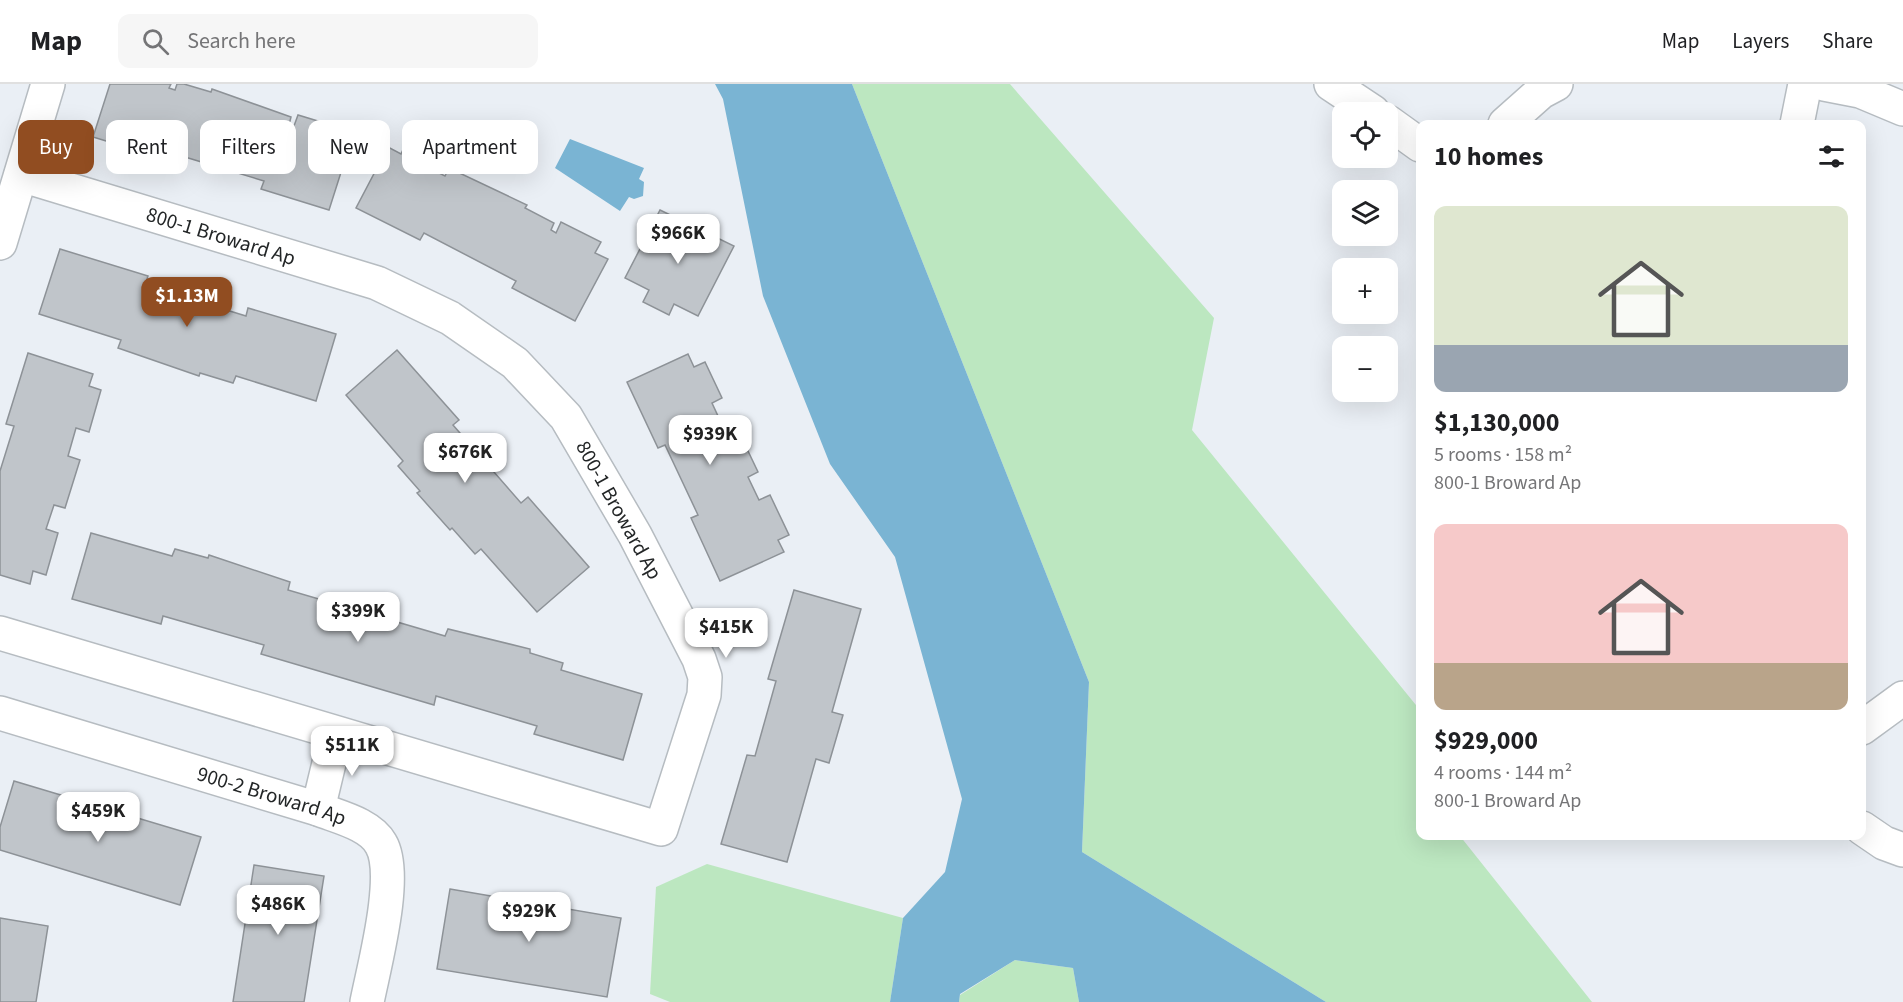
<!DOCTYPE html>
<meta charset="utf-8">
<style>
body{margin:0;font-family:"Source Sans 3",sans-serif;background:#f6f6f6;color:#202124;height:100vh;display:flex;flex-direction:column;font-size:22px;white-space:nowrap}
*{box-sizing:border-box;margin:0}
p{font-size:20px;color:#757577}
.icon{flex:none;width:33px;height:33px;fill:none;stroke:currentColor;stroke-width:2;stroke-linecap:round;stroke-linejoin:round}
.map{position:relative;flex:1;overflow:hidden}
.panel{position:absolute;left:1416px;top:36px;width:450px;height:720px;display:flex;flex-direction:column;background:#fff;border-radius:12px;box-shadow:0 6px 24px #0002}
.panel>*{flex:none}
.guide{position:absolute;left:18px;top:36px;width:570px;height:54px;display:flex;gap:12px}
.buttons{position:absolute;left:1332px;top:18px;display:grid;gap:12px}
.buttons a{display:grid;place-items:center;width:66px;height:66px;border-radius:12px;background:#fff;box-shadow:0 6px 24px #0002;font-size:30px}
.price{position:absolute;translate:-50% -51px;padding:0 14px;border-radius:12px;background:#fff;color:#222;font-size:20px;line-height:39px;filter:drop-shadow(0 2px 3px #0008)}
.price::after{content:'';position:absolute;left:50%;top:36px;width:18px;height:14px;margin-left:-9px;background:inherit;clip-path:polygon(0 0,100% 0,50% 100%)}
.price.selected{background:#914d21;color:#fff}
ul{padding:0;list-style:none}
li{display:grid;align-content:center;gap:12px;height:318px;padding:0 18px}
li span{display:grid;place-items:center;height:186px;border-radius:12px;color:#555}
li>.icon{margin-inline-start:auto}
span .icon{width:108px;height:108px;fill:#fffc;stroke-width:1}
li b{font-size:26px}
h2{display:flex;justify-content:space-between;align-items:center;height:72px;padding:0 18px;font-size:26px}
.pill{padding:0 21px;border-radius:12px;background:#fff;box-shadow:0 6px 24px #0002;font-size:21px;line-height:54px}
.pill.selected{background:#914d21;color:#fff}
header{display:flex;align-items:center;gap:36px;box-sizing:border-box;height:84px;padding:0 30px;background:#fff;border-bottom:2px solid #e0e0e0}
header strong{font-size:28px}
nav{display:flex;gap:33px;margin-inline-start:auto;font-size:21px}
.search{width:420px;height:54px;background:#f6f6f6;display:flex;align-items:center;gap:15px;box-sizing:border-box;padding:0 21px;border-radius:12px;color:#757577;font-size:22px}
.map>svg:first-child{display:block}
.green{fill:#bce7c0}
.water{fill:#7ab4d3}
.building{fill:#c0c5ca;stroke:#8d9297;stroke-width:1.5}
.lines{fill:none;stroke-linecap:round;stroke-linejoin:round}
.minor-casing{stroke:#b6bcc1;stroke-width:36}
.minor{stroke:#fff;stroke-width:33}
.labels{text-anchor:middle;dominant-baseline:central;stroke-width:4.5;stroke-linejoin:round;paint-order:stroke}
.street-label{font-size:21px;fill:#232627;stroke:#fff}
</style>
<header>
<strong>Map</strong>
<div class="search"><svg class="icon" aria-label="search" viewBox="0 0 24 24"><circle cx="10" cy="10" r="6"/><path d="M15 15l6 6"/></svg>Search here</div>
<nav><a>Map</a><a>Layers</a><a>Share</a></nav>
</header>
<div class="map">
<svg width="1903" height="918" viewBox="0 0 1903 918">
<rect width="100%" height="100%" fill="#eaeff5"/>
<g class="green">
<polygon points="852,0 1010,0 1214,234 1192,346 1420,626 1420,752 1460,752 1592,918 1326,918 1082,768 1089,598"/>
<polygon points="707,780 903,834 890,918 670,918 650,910 656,803"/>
<polygon points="1015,876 1073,884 1079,918 959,918 960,911"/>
</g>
<g class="water">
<polygon points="715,0 852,0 1089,598 1082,768 1326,918 1079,918 1073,884 1015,876 960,910 959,918 890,918 903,834 945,788 962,715 895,473 830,380 763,212 723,15"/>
<polygon points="570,55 644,84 639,95 644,98 643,112 634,115 629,113 620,127 555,84"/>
</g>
<g class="building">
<polygon points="110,0 171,0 169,4 175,6 177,0 184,0 211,8 212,5 291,33 289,41 294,42 298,31 341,44 337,56 350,60 329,126 261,105 264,97 165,67 162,74 93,53"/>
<polygon points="406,59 445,79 439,89 445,92 449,84 527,121 525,124 554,139 551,146 556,149 561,138 601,158 595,169 608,175 575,237 512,204 516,197 424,149 420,156 356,124 388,63 401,70"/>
<polygon points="660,126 734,162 698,232 674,220 669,231 643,218 649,206 625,194"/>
<polygon points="60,165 148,192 145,201 246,232 248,224 336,250 316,317 236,292 233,299 200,289 199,292 118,264 121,256 39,230"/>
<polygon points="397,266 459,336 453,341 521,419 528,413 589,483 537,528 481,465 475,470 452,444 450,446 417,409 420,407 398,382 403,377 346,311"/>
<polygon points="28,269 93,290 89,302 101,306 89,348 76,344 68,372 80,376 65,424 54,421 46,445 58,449 46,491 33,487 30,500 0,491 0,387 14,342 6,340"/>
<polygon points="688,270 694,283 705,278 722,314 712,319 725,347 736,342 758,388 748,393 759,416 770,411 789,451 778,456 784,468 720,497 691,434 698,431 665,361 658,364 627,298"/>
<polygon points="91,449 172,472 175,465 208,474 209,471 290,498 288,506 445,552 448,545 530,565 530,569 563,579 561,586 642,610 623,676 534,650 537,642 436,612 434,621 261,570 264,561 163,532 161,540 72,515"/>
<polygon points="794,506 861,525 832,628 843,631 829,679 816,675 787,778 721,760 747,671 755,672 776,597 768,595"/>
<polygon points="14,697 201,753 180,821 0,766 0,743"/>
<polygon points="254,781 324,792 304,918 233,918"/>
<polygon points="450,805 621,834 607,913 437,885"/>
<polygon points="0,834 48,842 36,918 0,918"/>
</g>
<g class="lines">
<g class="minor-casing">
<g id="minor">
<polyline points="1331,0 1373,28"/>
<polyline points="1824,0 1860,7 1903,25"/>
<polyline points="1388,38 1420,61"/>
<polyline points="1505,40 1541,8 1556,0"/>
<polyline points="1797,40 1805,0"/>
<polyline points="0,159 48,0"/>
<polyline points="0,549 661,745 704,611 705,593 699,575 635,451 566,333 515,279 450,234 377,199 21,91"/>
<path id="s1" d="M0,629L318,725C338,733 370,740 381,760C399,791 374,882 367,918"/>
<polyline points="1862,644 1903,614"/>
<polyline points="318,725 336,650"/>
<polyline points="1862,744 1884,759 1903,766"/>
</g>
</g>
<use href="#minor" class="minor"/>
</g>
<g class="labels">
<g class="street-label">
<text transform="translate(221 152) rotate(17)">800-1 Broward Ap</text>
<text transform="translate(619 426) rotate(61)">800-1 Broward Ap</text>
<text stroke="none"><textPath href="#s1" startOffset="284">900-2 Broward Ap</textPath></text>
</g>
</g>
</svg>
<div class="buttons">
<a><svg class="icon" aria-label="locate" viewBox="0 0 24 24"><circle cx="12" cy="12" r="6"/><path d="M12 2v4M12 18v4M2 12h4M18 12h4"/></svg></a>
<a><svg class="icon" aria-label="layers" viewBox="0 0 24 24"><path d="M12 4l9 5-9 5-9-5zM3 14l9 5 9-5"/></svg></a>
<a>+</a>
<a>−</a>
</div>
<b class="price" style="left:678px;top:181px">$966K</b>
<b class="price selected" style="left:187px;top:244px">$1.13M</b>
<b class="price" style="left:710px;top:382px">$939K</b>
<b class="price" style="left:465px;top:400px">$676K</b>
<b class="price" style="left:358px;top:559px">$399K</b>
<b class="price" style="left:726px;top:575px">$415K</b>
<b class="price" style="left:352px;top:693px">$511K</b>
<b class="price" style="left:98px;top:759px">$459K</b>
<b class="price" style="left:278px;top:852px">$486K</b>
<b class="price" style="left:529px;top:859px">$929K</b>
<div class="guide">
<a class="pill selected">Buy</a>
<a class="pill">Rent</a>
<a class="pill">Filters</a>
<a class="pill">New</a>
<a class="pill">Apartment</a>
</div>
<section class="panel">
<h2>10 homes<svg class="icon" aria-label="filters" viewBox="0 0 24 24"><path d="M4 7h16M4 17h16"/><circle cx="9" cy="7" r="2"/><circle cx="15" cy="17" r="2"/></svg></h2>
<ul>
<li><span style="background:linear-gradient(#dfe7d0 75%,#9aa5b1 0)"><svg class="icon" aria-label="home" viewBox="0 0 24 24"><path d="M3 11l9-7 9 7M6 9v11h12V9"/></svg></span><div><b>$1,130,000</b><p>5 rooms · 158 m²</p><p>800-1 Broward Ap</p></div></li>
<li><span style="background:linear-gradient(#f6c9c9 75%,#b9a48a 0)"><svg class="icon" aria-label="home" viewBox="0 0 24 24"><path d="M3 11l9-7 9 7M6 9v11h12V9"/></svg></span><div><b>$929,000</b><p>4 rooms · 144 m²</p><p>800-1 Broward Ap</p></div></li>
</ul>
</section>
</div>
